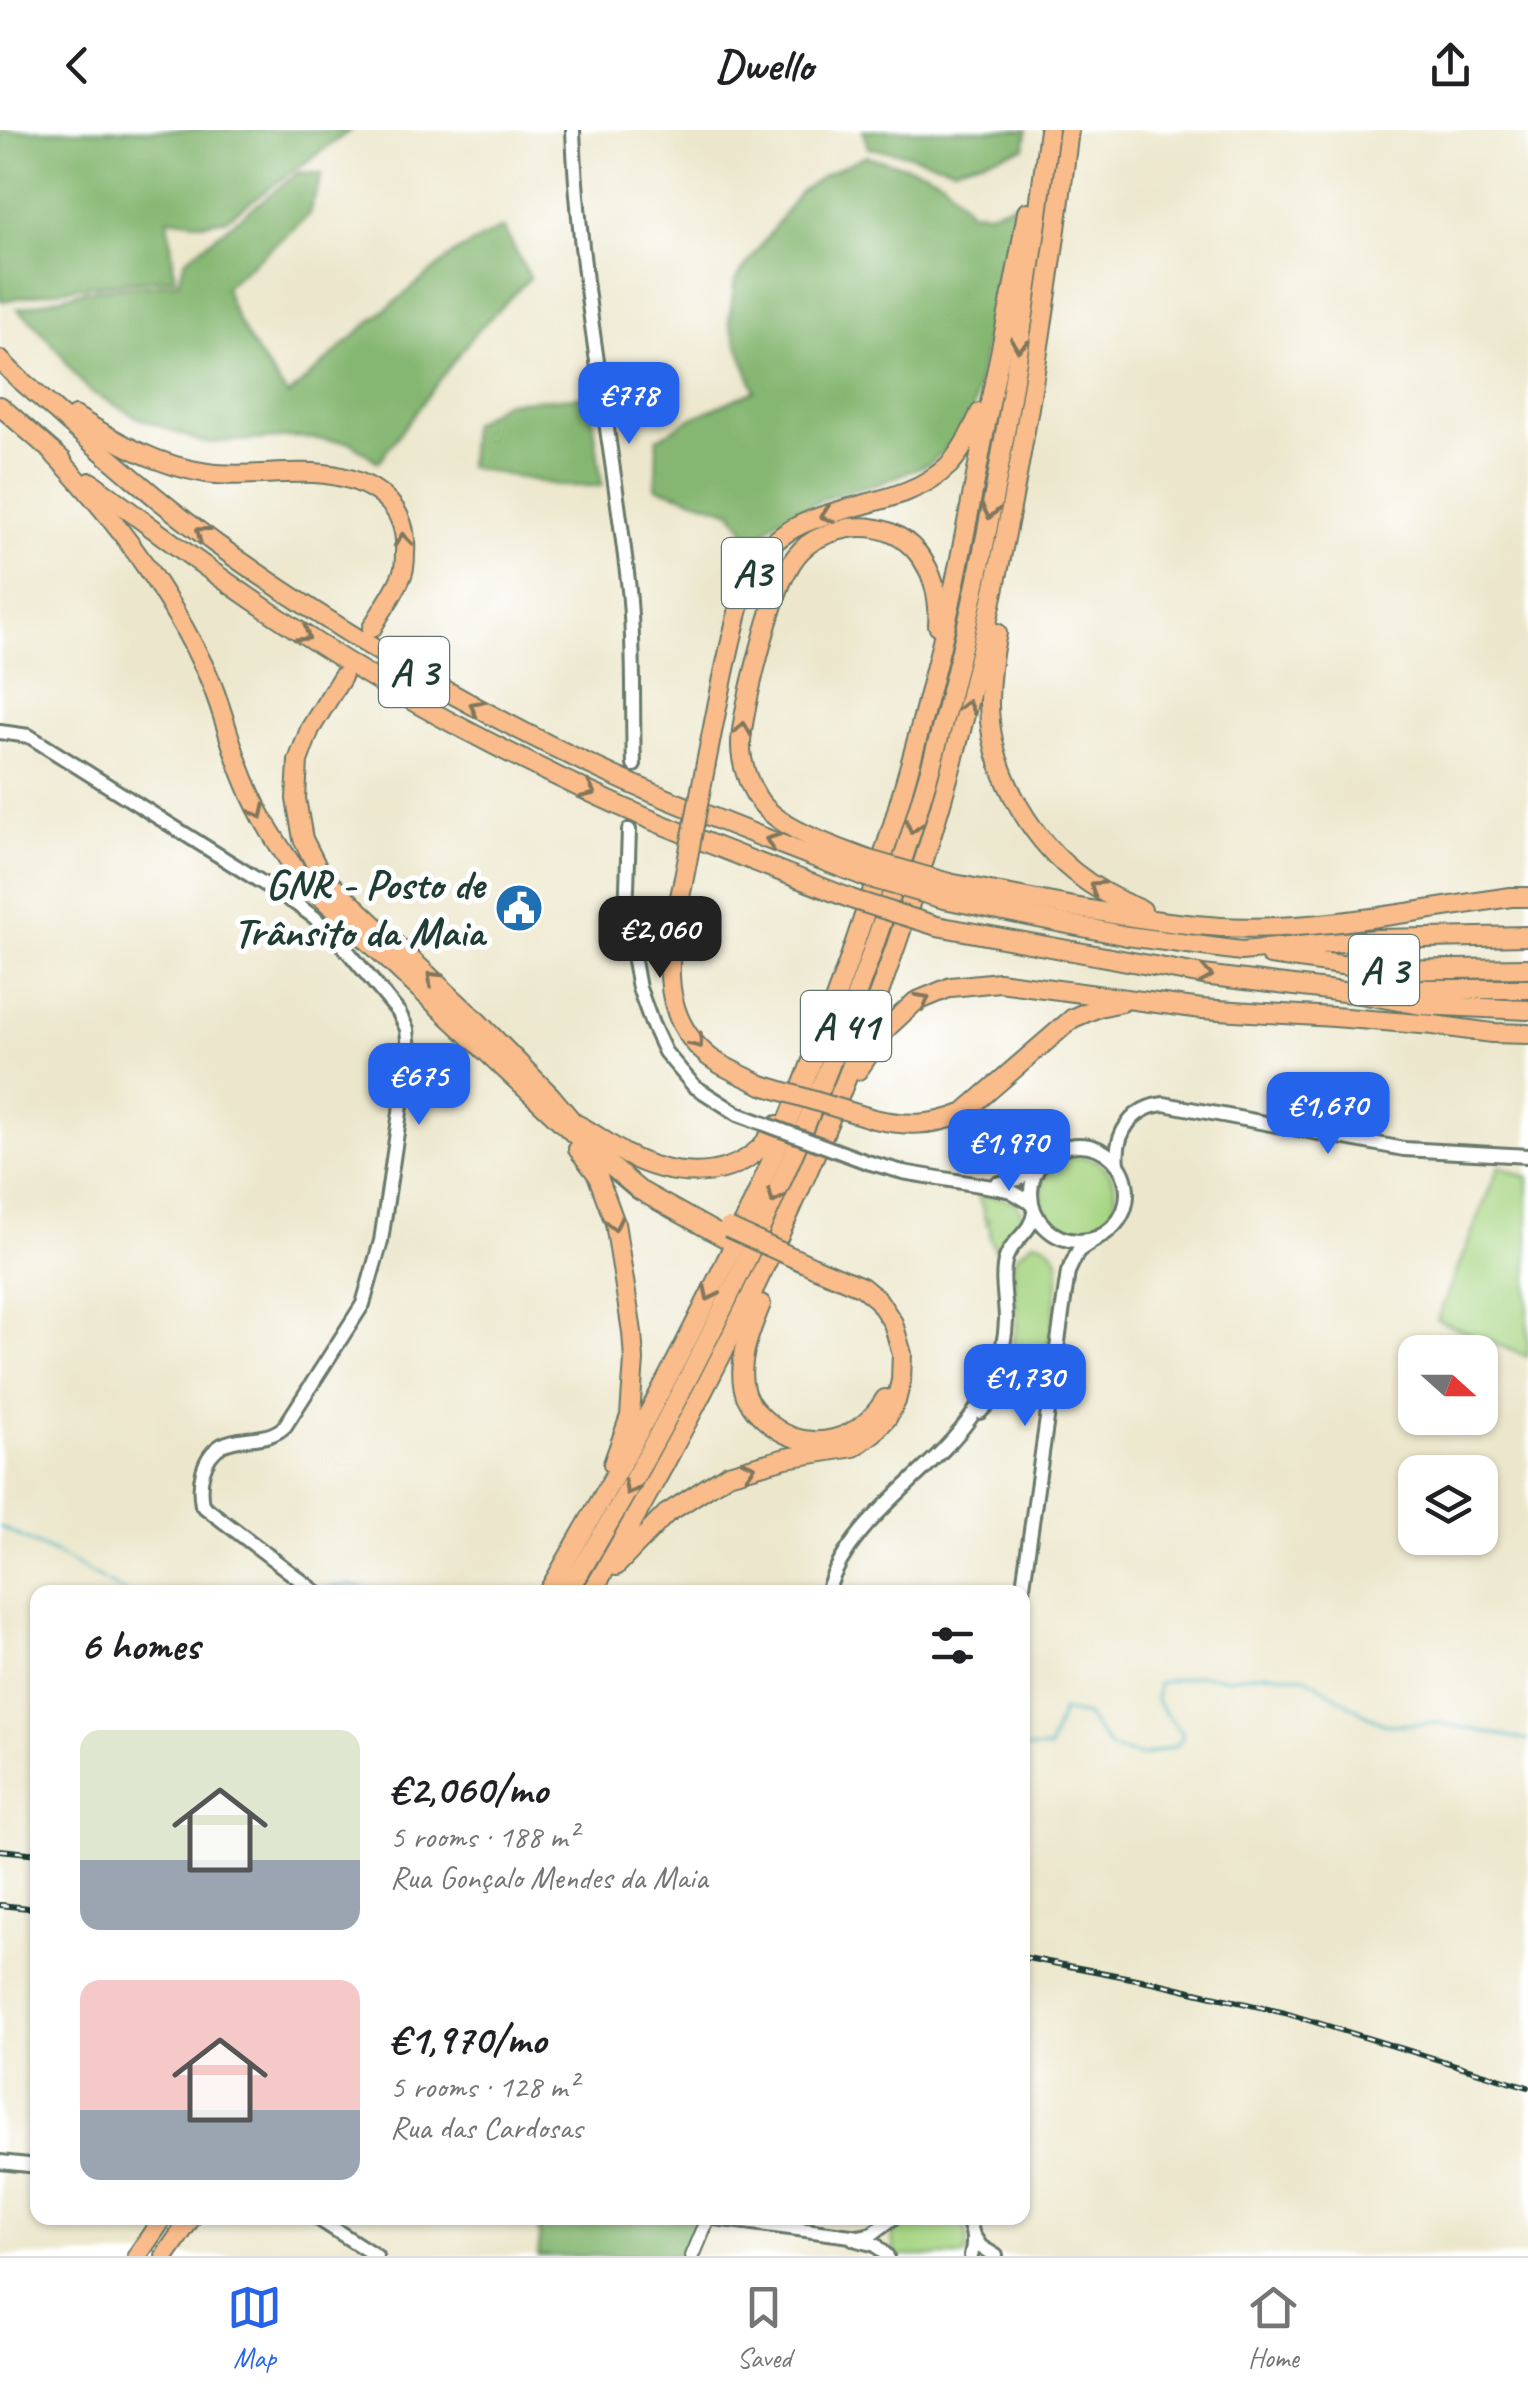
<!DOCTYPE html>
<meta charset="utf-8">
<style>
body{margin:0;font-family:Caveat,sans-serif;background:#f6f6f6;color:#202124;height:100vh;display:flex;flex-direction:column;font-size:38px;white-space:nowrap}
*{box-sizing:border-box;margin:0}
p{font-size:32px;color:#757577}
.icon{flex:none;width:55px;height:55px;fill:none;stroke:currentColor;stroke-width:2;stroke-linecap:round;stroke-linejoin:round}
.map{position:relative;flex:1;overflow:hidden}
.side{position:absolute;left:30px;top:1455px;width:1000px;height:640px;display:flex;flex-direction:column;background:#fff;border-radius:20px;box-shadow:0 2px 8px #0004}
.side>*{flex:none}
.needle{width:65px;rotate:111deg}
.fabs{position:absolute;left:1398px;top:1205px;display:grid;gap:20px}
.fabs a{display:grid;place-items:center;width:100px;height:100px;border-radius:20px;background:#fff;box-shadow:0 2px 8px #0004;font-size:50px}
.price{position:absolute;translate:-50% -85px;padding:0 22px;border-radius:20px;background:#2563eb;color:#fff;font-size:32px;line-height:65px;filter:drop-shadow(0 2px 5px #0008)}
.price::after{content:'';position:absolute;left:50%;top:60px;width:30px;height:22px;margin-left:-15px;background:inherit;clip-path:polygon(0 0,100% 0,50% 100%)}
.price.on{background:#222;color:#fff}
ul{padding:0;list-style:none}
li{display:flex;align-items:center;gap:30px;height:250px;padding:0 50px}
li span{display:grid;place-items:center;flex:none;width:280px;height:200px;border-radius:20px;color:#555}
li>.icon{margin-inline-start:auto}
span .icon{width:120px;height:120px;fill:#fffc;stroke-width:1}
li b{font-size:42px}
h2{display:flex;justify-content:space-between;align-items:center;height:120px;padding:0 50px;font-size:42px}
header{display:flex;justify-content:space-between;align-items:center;height:130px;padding:0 50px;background:#fff;font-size:45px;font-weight:800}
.tab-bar{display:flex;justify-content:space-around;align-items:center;height:140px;border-top:2px solid #e0e0e0;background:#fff;font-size:28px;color:#757577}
.tab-bar a{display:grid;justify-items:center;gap:5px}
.tab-bar .on{color:#2563eb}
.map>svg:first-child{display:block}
.green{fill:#a8d684;stroke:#648a5c;stroke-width:2.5}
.forest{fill:#86b772;stroke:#527a53;stroke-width:2.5}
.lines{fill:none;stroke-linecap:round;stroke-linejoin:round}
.stream{stroke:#47b4c3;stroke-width:2.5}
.minor-casing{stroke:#677869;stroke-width:18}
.highway-casing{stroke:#677869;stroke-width:22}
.minor{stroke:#fff;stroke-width:12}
.highway{stroke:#f9bc8a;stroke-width:18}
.rail-casing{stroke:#1f3d34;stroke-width:6}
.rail{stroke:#fff;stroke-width:2.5;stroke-dasharray:8;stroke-linecap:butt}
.minor-bridge-casing{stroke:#677869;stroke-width:18;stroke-linecap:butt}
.highway-bridge-casing{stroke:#677869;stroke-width:22;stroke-linecap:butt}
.minor-bridge{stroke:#fff;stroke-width:12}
.highway-bridge{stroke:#f9bc8a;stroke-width:18}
.oneway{stroke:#81765b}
.labels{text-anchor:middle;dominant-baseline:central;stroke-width:10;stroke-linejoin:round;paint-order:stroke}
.shield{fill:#fff;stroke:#627771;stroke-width:2.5}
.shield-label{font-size:40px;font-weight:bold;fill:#1f3d34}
.poi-label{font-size:42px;font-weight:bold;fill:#1f3d34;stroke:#fff;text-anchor:end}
</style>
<header><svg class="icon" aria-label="back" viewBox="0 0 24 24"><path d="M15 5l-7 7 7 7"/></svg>Dwello<svg class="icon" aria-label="share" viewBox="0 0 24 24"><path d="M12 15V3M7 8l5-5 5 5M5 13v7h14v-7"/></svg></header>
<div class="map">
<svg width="1528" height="2126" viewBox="0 0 1528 2126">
<rect width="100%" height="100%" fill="#fff"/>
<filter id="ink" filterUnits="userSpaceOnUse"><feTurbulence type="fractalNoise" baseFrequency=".01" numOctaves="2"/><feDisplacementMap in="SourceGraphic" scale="20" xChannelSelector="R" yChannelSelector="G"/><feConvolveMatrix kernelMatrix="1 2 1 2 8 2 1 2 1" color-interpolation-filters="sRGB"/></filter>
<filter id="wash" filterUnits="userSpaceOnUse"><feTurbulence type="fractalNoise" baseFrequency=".0048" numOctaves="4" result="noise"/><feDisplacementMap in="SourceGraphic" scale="40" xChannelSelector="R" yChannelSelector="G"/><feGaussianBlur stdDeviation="2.25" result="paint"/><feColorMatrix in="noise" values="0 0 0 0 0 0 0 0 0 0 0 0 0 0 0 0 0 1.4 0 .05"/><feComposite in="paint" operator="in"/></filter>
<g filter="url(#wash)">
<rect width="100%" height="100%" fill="#ece7cc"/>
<g class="green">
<circle cx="1079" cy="1064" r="37"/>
<polygon points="1499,1036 1528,1048 1528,1227 1437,1190"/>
<path d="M978,1065C997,1067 1023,1065 1022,1091L1003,1110L996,1121L990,1108V1097L986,1094L989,1089H984V1082Z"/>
<path d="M1034,1111C1045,1113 1054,1118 1058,1130C1063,1145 1046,1229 1042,1250C1025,1243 1015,1240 999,1252L1017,1196L1013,1135L1017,1125Z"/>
<path d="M901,2088H959C968,2099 969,2113 965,2126H895L892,2107Z"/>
</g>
<g class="forest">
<polygon points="0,0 351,0 226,89 204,93 168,88 175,148 77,157 2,171 0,169"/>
<polygon points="863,0 1027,0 1025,18 953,38 903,23 868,18"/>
<polygon points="865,26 924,41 944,51 970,81 989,82 1016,73 1005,135 992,177 972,288 953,314 930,333 879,354 835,365 778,389 757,409 746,402 732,381 656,357 657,309 688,290 755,260 729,191 735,151 800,62 824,45"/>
<path d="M299,42L322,44L308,86L225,157C236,198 263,232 288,266L363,198L455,123L503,97L530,148L474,204L378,332L350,312L295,307L204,313L139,288L91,262L75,245L60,223L33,192L18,179L87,160L178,152L185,130Z"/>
<polygon points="590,266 602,356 561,356 468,337 471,294 505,272"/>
<polygon points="535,2088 702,2088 684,2126 538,2126 540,2108"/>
</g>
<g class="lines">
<g class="stream">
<polyline points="0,1397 55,1423 125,1462"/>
<polyline points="321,1459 351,1455 375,1462"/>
<polyline points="1022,1618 1049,1619 1062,1581 1086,1586 1111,1619 1142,1626 1178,1615 1183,1605 1156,1571 1158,1553 1200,1545 1228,1548 1265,1543 1306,1547 1366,1585 1388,1595 1439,1593 1528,1610"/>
</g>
</g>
</g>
<g filter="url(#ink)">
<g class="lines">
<g class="minor-casing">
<g id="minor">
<path d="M573,0C579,155 612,307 629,460C635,518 632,578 634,635"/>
<path d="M0,602L29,606L296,774L314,787L341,813L399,883L407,899L409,921L381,1111L363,1174L285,1296C268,1313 241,1305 222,1315C202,1327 198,1354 202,1375L316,1462"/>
<polyline points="629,700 626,787 639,858 652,894 665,922 694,956 738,984"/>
<circle cx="1079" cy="1063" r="48"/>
<polyline points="867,1032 903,1042 998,1058 1011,1061 1031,1073"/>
<path d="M1118,1034C1114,1003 1133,977 1164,974L1404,1019L1528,1026"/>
<polyline points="996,1054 1019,1049 1036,1037"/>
<path d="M980,1282C1000,1261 1031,1231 1048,1274"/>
<path d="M827,1462C851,1386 930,1347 973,1284C992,1258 1005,1222 1006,1190C1006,1170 1000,1147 1006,1128C1012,1110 1031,1103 1034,1083"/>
<polyline points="1022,1463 1068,1142 1078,1121 1096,1109"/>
<polyline points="0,2032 38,2036"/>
<polyline points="317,2088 376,2126"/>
<polyline points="714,2088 859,2107 872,2104 893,2088"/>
<path d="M966,2088C974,2100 975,2112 971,2126"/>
<polyline points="973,2105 981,2117 996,2126"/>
<polyline points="854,2109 876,2115 887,2126"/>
<polyline points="692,2126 708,2088"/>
</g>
</g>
<g class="highway-casing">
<g id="highway">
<path d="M0,230L18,248C83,304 146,363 216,414C344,506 480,585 623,650C702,685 783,715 863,746"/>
<polyline points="0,276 62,330"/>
<path d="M75,286C115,312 159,336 207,343C243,348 279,341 314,343C363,346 409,368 405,423C405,430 405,438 402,445C395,463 381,481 372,498"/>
<path d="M55,325C117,390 169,462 207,543C223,578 230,616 245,651C259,687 280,718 302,749L585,1014L639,1060L725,1108"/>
<path d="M91,352C208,441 328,527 458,596C522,630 589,663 656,692C721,719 788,744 854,770"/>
<path d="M997,503C992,525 989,550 989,573C989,636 1026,703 1074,742C1095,759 1118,771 1142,780"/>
<polyline points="342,547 310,599 298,631 296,669 303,709 321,745 478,892 551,966 572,991"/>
<path d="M706,633C715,588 723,543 734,499C739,477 745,453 756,434C798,365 895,388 949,335C963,320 972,301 980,283"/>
<path d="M869,730C836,717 776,699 757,667C748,653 741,633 741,616C740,587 772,464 788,439C792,431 800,421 807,415C820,405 834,401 849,398C909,390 942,440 938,495"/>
<path d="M683,753C670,813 653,881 708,926C723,938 745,946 762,955"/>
<path d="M949,753C1039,770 1130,791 1221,797C1313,802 1420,780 1511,767H1528"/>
<polyline points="944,769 1127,806 1241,821 1377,809 1528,806"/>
<polyline points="937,796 1203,845 1360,864 1421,875 1528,880"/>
<polyline points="1270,825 1377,840 1528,838"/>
<polyline points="1386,862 1426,859 1528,859"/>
<polyline points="858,940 888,897 915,872 951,857 999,852 1202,879 1334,887 1433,895 1492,903 1528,904"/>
<path d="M874,989C906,996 932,996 962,984L1073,888L1099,877L1122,872"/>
<path d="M574,993C593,1002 609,1015 627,1025C668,1046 722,1053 759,1019C766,1012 772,1003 778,995"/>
<polyline points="578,1019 597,1044 615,1093 632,1202 634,1230 630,1286 613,1334"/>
<path d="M761,1174C750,1201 735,1236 746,1266C751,1278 761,1287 771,1295C810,1325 861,1311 885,1269"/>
<polyline points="616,1436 666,1384 728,1344 786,1328 854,1317 873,1303 887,1288 896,1271 901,1251 902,1224 893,1193 878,1170 862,1157 814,1137"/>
<path d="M548,1462C629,1323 706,1183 770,1034C837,877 892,714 933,548C955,462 970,376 987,289C1000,220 1016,151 1027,82"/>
<path d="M568,1462C725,1204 848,927 931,636C990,429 1022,214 1049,0"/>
<path d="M592,1462C728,1231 843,990 923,733C998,494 1038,248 1069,0"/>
<polyline points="137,2126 163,2088"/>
<polyline points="165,2126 191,2088"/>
</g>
</g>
<use href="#minor" class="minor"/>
<use href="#highway" class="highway"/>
<g class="rail-casing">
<g id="rail">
<polyline points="0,1720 38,1724"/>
<polyline points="0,1775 38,1779"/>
<polyline points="1022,1827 1157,1853 1285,1883 1528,1957"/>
</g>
</g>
<use href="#rail" class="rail"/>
<g class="minor-bridge-casing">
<polyline id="minor-bridge" points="738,984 867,1032"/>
</g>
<g class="highway-bridge-casing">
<g id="highway-bridge">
<polyline points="869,730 949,753"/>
<polyline points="863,746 944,769"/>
<polyline points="683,753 706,633"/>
<polyline points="854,770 937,796"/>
<polyline points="762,955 874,989"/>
<polyline points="728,1098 814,1137"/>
</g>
</g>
<use href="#minor-bridge" class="minor-bridge"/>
<use href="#highway-bridge" class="highway-bridge"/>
</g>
<defs><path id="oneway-chevron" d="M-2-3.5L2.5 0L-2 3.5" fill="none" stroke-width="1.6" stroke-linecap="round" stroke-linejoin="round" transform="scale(2.5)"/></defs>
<g class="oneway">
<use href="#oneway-chevron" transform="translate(1019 215) rotate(99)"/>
<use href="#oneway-chevron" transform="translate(990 382) rotate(101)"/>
<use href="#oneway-chevron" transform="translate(827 385) rotate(161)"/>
<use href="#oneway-chevron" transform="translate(202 403) rotate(-143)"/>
<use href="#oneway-chevron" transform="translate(403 410) rotate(-96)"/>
<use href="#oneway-chevron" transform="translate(304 505) rotate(33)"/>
<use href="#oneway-chevron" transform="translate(476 577) rotate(-152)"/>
<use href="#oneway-chevron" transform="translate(967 577) rotate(-76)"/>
<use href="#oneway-chevron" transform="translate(743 599) rotate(-82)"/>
<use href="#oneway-chevron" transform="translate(589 661) rotate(25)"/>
<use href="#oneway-chevron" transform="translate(259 682) rotate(65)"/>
<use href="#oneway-chevron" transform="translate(913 697) rotate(106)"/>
<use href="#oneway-chevron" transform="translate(772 711) rotate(-159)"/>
<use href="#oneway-chevron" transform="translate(1096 757) rotate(-147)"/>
<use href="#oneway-chevron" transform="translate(1206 845) rotate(8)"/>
<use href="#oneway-chevron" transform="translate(433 848) rotate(-136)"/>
<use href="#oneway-chevron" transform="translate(923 870) rotate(-28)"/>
<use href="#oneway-chevron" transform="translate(697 912) rotate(51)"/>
<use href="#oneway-chevron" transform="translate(775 1067) rotate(114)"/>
<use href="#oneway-chevron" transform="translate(614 1094) rotate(78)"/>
<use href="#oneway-chevron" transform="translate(710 1164) rotate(116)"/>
<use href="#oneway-chevron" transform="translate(749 1338) rotate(-16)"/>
<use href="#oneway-chevron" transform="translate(630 1358) rotate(119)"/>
</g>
</g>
<defs>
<g id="civic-disc" transform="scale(2.5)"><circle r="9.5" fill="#1f6fb2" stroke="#fff"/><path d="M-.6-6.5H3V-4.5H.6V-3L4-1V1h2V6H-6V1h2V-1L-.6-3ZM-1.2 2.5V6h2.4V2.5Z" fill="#fff"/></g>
</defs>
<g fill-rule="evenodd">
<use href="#civic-disc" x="519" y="778"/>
</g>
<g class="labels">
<g class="shield">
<rect x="722" y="408" width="60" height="70" rx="8"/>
<rect x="379" y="507" width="70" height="70" rx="8"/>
<rect x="1349" y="805" width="70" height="70" rx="8"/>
<rect x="801" y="861" width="90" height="70" rx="8"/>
</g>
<g class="shield-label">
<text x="752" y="443">A3</text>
<text x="414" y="542">A 3</text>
<text x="1384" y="840">A 3</text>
<text x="846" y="896">A 41</text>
</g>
<g class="poi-label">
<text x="484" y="754">GNR - Posto de<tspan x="484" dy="48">Trânsito da Maia</tspan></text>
</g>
</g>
</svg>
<div class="fabs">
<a><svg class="needle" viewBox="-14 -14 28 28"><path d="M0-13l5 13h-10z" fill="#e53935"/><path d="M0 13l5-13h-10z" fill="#757577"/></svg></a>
<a><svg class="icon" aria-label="layers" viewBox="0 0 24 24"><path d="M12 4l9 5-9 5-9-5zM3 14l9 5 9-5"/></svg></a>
</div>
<b class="price" style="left:629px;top:317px">€778</b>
<b class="price on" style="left:660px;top:851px">€2,060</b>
<b class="price" style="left:419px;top:998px">€675</b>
<b class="price" style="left:1328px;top:1027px">€1,670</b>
<b class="price" style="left:1009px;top:1064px">€1,970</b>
<b class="price" style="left:1025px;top:1299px">€1,730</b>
<section class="side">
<h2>6 homes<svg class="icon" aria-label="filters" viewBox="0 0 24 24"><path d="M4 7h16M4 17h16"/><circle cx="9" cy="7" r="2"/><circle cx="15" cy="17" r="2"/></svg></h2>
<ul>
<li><span style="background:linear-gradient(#dfe7d0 65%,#9aa5b1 0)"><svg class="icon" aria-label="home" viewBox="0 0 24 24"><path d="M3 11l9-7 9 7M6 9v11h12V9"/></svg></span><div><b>€2,060/mo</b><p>5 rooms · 188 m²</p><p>Rua Gonçalo Mendes da Maia</p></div></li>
<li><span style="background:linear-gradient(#f6c9c9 65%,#9aa5b1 0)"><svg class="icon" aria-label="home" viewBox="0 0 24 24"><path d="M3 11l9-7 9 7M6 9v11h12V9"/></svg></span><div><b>€1,970/mo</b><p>5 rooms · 128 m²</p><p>Rua das Cardosas</p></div></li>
</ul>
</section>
</div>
<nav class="tab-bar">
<a class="on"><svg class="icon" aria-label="map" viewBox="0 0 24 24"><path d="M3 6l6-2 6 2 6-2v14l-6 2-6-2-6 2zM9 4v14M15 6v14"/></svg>Map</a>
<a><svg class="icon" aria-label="saved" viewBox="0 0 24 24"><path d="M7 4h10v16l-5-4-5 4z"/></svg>Saved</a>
<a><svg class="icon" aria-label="home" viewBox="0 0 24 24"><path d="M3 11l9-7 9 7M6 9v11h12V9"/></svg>Home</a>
</nav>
